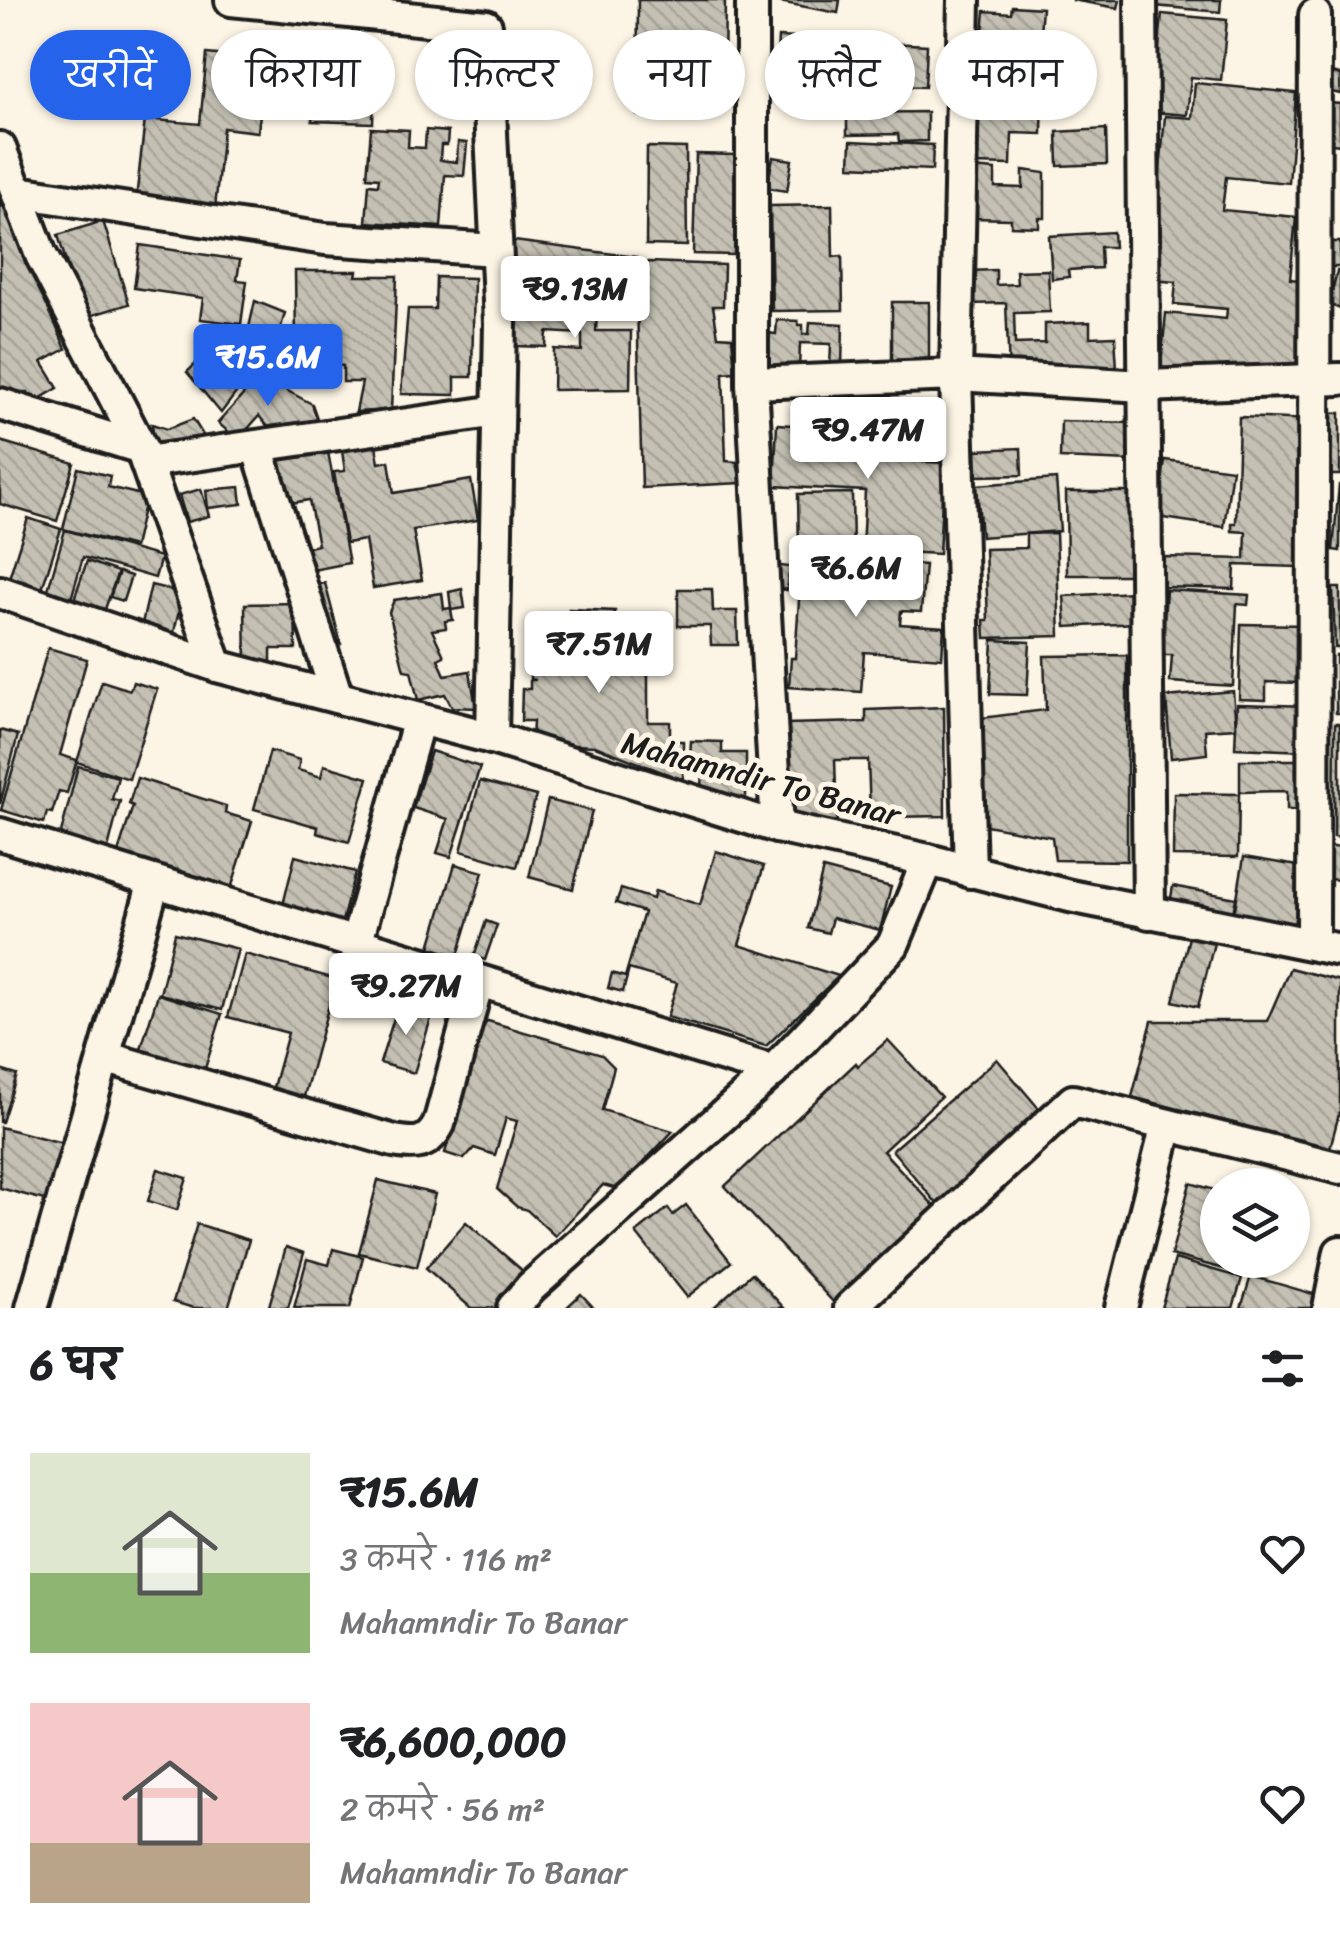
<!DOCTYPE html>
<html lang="hi">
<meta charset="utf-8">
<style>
body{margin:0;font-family:Sriracha,"Playpen Sans Deva",sans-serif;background:#f6f6f6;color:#202124;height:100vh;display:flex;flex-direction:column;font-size:38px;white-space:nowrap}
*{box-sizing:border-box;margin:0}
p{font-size:32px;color:#757577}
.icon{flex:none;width:55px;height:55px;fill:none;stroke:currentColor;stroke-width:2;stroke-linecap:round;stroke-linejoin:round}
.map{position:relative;height:1308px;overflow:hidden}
.details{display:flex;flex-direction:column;background:#fff;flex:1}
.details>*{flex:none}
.hud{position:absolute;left:30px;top:30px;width:1280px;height:90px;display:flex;gap:20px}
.buttons{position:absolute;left:1200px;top:1168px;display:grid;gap:20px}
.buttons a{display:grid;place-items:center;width:110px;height:110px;border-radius:50%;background:#fff;box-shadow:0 2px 8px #0004;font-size:50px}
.price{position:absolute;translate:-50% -85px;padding:0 22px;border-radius:10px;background:#fff;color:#222;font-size:32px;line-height:65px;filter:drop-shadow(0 2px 5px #0008)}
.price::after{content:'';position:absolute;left:50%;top:60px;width:30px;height:22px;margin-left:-15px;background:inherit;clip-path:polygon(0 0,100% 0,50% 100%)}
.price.active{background:#2563eb;color:#fff}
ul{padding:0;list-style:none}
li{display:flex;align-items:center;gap:30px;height:250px;padding:0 30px}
li span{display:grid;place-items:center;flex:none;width:280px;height:200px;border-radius:0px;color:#555}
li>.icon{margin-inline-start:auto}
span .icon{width:120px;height:120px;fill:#fffc;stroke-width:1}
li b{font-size:42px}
h2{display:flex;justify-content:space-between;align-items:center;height:120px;padding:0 30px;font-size:42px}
.chip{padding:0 35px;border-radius:45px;background:#fff;box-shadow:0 2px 8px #0004;font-size:35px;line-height:90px}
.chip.active{background:#2563eb;color:#fff}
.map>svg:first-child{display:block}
.building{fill:url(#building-back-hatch);stroke:#1c1c1c;stroke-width:2.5}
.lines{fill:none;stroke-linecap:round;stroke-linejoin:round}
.minor-casing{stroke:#1c1c1c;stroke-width:38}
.minor{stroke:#fcf5e5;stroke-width:30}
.labels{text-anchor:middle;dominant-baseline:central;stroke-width:10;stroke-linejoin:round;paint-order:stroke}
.street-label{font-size:32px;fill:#1c1c1c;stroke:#fcf5e5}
</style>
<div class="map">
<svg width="1340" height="1308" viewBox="0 0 1340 1308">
<defs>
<pattern id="building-back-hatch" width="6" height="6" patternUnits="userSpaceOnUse" patternTransform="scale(2.5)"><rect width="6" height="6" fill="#c4c0b3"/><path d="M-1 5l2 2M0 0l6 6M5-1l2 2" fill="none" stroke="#a8a499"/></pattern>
</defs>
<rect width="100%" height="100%" fill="#fcf5e5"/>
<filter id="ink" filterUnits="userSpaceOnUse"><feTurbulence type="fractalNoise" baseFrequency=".01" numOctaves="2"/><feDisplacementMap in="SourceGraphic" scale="20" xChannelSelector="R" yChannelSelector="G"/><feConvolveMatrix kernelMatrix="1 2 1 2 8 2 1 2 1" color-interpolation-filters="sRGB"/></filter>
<g filter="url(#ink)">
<g class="building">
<polygon points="638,0 725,0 724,69 696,69 695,116 637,115"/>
<polygon points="769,0 840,0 838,13"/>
<polygon points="1072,0 1120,0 1118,8"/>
<polygon points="1155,0 1221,0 1220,12 1155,6"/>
<polygon points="1012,6 1042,8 1038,57 1031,56 1030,64 1038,64 1036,86 984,81 984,72 992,73 994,55 981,54 985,11 1011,13"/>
<polygon points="1162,14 1227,20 1221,80 1191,77 1187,115 1153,112"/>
<polygon points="509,37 577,44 572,100 503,93"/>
<polygon points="778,37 927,45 925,87 891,86 890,96 775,90"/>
<polygon points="207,54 266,60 258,132 223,128 215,209 136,200 145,119 200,124"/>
<polygon points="1331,73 1340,75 1340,94 1327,91"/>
<polygon points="1195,83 1296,93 1289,183 1226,177 1222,210 1296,217 1290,279 1307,281 1297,372 1160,376 1166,313 1226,319 1227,309 1174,304 1176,282 1150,280 1165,116 1192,118"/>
<polygon points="977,84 1043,87 1042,134 1012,133 1011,165 974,164"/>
<polygon points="313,95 374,97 373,123 312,121"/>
<polygon points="1330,103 1340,104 1340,145 1325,143"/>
<polygon points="927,112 927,141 899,142 898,134 847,135 847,113"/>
<polygon points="371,128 409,130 408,147 425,148 426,130 448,132 447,145 441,145 440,160 457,162 458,142 467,143 464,176 445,175 441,227 366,222 369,184 378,185 379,178 367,177"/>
<polygon points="1106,129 1107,164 1058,166 1057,132"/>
<polygon points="851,141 933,145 932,170 850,166"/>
<polygon points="647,147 686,148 687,246 646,245"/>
<polygon points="696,154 736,155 734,255 693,254"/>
<polygon points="773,157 792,160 787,191 767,188"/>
<polygon points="972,168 995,170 995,187 1023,188 1023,170 1045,173 1045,218 1039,218 1039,227 1011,226 1011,219 972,218"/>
<polygon points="0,197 66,349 42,362 58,388 34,402 28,392 0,392"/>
<polygon points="832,205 833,257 842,256 843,310 772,311 770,206"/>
<polygon points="103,221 129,304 83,318 58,235"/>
<polygon points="1113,232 1114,247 1100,247 1101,268 1068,270 1069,277 1052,279 1049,236"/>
<polygon points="514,241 637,257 631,304 601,301 605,277 511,265"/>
<polygon points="1329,242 1340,242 1340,267 1328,267"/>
<polygon points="140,245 240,260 237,280 247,281 241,324 200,319 203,298 134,288"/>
<polygon points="649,262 724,265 723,306 713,306 718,336 732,337 735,372 723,373 726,461 737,462 741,483 642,488 637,303 640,264"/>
<polygon points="996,270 996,285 1017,284 1016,271 1048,270 1050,312 1014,313 1015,344 1045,343 1045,324 1090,322 1090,337 1115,336 1117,369 1009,372 1006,303 970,304 968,271"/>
<polygon points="295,271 357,271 356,276 397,276 391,410 356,412 362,382 343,382 343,366 268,360 247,342 296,342"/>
<polygon points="1337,271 1340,272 1340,308 1329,305"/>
<polygon points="436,277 474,278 472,377 455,377 455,395 401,394 408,309 435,309"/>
<polygon points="517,293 598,296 596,331 631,331 630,389 553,390 554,349 582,351 582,334 547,332 546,347 515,346"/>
<polygon points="255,301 285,313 279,334 248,332"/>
<rect x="892" y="302" width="37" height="63"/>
<polygon points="777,320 798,321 798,325 803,325 803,334 809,334 810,322 843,324 842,368 830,368 831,344 800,343 799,371 765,370 767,333 776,334"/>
<polygon points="226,336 257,365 221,413 187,372"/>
<polygon points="260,376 312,404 319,424 270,429 259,416 238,440 218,423"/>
<polygon points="1332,413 1340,413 1340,475 1331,475"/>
<polygon points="1239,417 1310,420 1308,526 1299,526 1298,567 1235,565 1234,589 1163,587 1164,557 1245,559 1246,532 1232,531 1232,523 1236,523"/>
<polygon points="193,419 206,440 155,448 152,424 167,429"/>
<polygon points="1061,421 1131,423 1130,461 1060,458"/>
<polygon points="909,423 944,427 941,460 905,456"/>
<polygon points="777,424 901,432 900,460 944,463 939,554 862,550 865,491 774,486"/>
<polygon points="0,441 74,463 57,521 0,504"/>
<polygon points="376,445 379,463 389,461 394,493 471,480 478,520 413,530 422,580 373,588 365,540 346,543 334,472 345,471 342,451"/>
<polygon points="327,447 349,563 302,572 298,549 318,545 309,500 279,505 270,458"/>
<polygon points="1021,448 1022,475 977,476 976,450"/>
<polygon points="1165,460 1232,469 1224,527 1157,517"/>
<polygon points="78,468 110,476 108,487 146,496 134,547 63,529"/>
<polygon points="1056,479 1060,531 981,537 977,485"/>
<polygon points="1339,485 1340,485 1340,551 1333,550"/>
<polygon points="240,487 242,504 208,508 206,490"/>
<polygon points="201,489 209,516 187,522 179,495"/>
<polygon points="1066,492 1132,492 1132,575 1067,575"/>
<polygon points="852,493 853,550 799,551 798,494"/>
<polygon points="28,518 61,529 42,589 9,578"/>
<polygon points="65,530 161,557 155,578 83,557 69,606 45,600"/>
<polygon points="1056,533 1060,636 985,638 984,620 988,620 985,549 1026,548 1026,534"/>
<polygon points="802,556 925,565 921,612 901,611 900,624 944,627 942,658 864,652 861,692 789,687 791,658 795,658"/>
<polygon points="87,561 118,572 103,615 72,605"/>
<polygon points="771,565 790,567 787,590 768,587"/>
<polygon points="119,572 131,576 123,601 110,597"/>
<polygon points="325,583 341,644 326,648 309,587"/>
<polygon points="151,585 183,593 172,641 140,632"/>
<polygon points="1333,588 1340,588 1340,648 1335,648"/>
<polygon points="462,589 465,608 451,610 453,620 445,621 446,628 432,630 444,656 438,659 445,675 470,671 476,708 452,707 445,694 418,700 411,671 404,670 389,612 394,600 442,593 444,609 451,608 449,592"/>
<polygon points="678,589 712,589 713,611 737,611 738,645 711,645 710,626 678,626"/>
<polygon points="1166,590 1249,595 1248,605 1237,604 1233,686 1170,682 1172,655 1162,655"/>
<polygon points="1133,592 1135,623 1066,627 1064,596"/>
<polygon points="295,603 296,649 271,649 271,667 246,668 245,604"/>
<polygon points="569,609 615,611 614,635 632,636 632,642 638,637 646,641 647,646 638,650 638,663 648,663 648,722 670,722 670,741 683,741 683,780 595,746 532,743 533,721 521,721 522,689 530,689 530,680 536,680 530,679 530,660 557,661 557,673 568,674 569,654 548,654 549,648 542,643 545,636 554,640 555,630 569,631"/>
<polygon points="1241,624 1305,625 1303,683 1266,682 1266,700 1239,699"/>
<polygon points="993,640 1030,642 1027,695 990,694"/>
<polygon points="48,648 87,659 60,755 77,760 67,793 59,791 52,813 47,812 44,823 1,810"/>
<polygon points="1127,655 1127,861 1055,860 1052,837 980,824 981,718 1046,710 1044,656"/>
<rect x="1336" y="655" width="4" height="58"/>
<polygon points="102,681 130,690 133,682 157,689 129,779 77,762"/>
<polygon points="1233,691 1236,728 1205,730 1207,754 1171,758 1166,697"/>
<polygon points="1237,704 1309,706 1305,751 1235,748"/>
<polygon points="944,707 945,816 885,817 886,838 871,839 868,760 835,760 837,821 788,822 785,724 866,722 866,710"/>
<polygon points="1335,723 1340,723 1340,838 1334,837"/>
<polygon points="0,730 18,735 0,804"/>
<polygon points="691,741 722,742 722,753 746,753 746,798 701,797 702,758 690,757"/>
<polygon points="270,751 300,760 298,770 321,777 324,765 368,778 349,842 317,833 318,827 254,809"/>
<polygon points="431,751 480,767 451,857 437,853 448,819 413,808"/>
<polygon points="1240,760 1305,760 1306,810 1287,810 1287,791 1240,792"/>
<polygon points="78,766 118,777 112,799 120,801 106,857 58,845"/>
<polygon points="137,778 226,806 225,813 252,821 230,892 115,862 133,806 129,804"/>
<polygon points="480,781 536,796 517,867 461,851"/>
<polygon points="1174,793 1239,794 1238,857 1173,856"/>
<polygon points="548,800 592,811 573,889 529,877"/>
<polygon points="1328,846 1340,848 1340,880 1327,879"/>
<polygon points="716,851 764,866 739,945 839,976 766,1046 667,1017 677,983 629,969 623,992 608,988 612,973 625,977 644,912 616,903 621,889 653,899 655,891 700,905"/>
<polygon points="295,856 355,872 342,921 283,905"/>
<polygon points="1244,857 1304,867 1294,925 1234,915"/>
<polygon points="455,864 483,872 456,962 428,954"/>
<polygon points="823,869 891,887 880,930 832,918 828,933 808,928"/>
<polygon points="1173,886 1236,898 1231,922 1169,910"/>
<polygon points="486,921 497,925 485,960 474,957"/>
<polygon points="175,933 238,949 222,1010 160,994"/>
<polygon points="1190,933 1215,939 1198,1007 1173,1001"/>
<polygon points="245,954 336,979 303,1100 272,1091 288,1033 228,1017"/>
<polygon points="1290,968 1340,981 1340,1110 1330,1148 1132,1097 1152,1021 1267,1021"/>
<polygon points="158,994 222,1014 203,1075 139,1055"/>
<polygon points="399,1002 433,1012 414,1073 380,1063"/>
<polygon points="488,1021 602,1055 614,1067 602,1110 673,1131 618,1189 603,1185 555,1236 527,1210 517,1207 497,1189 517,1121 506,1118 495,1155 474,1148 464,1159 445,1153 482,1027"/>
<polygon points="888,1040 941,1097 883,1151 938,1210 836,1305 725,1186 856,1063 858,1066"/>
<polygon points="997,1059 1046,1117 939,1206 892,1150"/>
<polygon points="0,1070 17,1075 2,1122 0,1122"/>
<polygon points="0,1127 70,1145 55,1203 0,1188"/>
<polygon points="158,1169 187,1178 177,1210 148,1201"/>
<polygon points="378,1180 435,1194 417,1267 359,1253"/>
<polygon points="1190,1183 1218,1191 1218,1260 1247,1260 1243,1274 1171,1255"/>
<polygon points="686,1205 731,1262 687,1297 636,1233 668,1208 673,1215"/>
<polygon points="466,1222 531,1278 505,1308 471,1308 426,1268"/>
<polygon points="197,1224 249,1240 228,1308 194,1308 173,1302"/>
<polygon points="286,1247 304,1253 288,1308 277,1308 269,1306"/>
<polygon points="333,1249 363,1257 350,1308 294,1308 307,1259 329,1265"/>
<polygon points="1175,1259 1242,1278 1233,1308 1161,1308"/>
<polygon points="752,1273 784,1308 713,1308"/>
<polygon points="1251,1276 1324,1297 1321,1308 1241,1308"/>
<polygon points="581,1294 594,1308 566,1308"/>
</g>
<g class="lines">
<g class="minor-casing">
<g id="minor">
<polyline points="231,0 486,26 500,323 492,738"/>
<polyline points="964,0 956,375 1144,386 1340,379"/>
<polyline points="1141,0 1149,913"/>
<polyline points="0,148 41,255 141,448 217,666"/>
<polyline points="18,192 325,239 496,250"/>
<polyline points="752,383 752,0"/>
<polyline points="0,404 141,448"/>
<polyline points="257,447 337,697"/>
<polyline points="146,462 498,411"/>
<polyline points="0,592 217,666 492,738 777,827 928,860 1070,896 1340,950"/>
<polyline points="777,827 752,383 956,375 970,872"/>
<polyline points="0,834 773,1071"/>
<polyline points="356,944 419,719"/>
<polyline points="1313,944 1315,15"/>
<path d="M104,1057L394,1141C416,1145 428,1145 439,1124L478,981"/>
<polyline points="32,1308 154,882"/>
<polyline points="513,1308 531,1287 773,1071 893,945 928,860"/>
<polyline points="850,1308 1073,1101 1340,1168"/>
<polyline points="1121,1308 1167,1125"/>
<polyline points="1329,1308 1340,1252"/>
</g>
</g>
<use href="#minor" class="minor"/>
</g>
</g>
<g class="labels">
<g class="street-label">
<text transform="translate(761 779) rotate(15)">Mahamndir To Banar</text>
</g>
</g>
</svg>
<div class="buttons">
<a><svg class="icon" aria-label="layers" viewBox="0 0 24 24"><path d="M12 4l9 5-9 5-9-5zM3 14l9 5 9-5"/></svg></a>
</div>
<b class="price" style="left:575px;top:341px">₹9.13M</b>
<b class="price active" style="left:268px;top:409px">₹15.6M</b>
<b class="price" style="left:868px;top:482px">₹9.47M</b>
<b class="price" style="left:856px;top:620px">₹6.6M</b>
<b class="price" style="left:599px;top:696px">₹7.51M</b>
<b class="price" style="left:406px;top:1038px">₹9.27M</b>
<div class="hud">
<a class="chip active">खरीदें</a>
<a class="chip">किराया</a>
<a class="chip">फ़िल्टर</a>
<a class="chip">नया</a>
<a class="chip">फ़्लैट</a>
<a class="chip">मकान</a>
</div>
</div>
<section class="details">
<h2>6 घर<svg class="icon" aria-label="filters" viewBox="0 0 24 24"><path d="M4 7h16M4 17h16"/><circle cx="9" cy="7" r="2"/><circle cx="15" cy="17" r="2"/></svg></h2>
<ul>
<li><span style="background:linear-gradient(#dfe7d0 60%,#8fb573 0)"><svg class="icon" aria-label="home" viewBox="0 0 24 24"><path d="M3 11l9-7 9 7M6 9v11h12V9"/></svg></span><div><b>₹15.6M</b><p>3 कमरे · 116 m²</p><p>Mahamndir To Banar</p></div><svg class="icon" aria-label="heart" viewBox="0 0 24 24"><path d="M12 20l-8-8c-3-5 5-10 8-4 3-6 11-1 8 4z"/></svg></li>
<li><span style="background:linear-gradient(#f6c9c9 70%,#b9a48a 0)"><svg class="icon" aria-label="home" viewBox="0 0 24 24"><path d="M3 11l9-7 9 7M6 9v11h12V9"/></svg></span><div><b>₹6,600,000</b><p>2 कमरे · 56 m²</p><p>Mahamndir To Banar</p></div><svg class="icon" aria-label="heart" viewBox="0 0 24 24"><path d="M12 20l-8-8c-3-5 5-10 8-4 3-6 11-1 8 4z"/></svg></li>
</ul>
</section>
